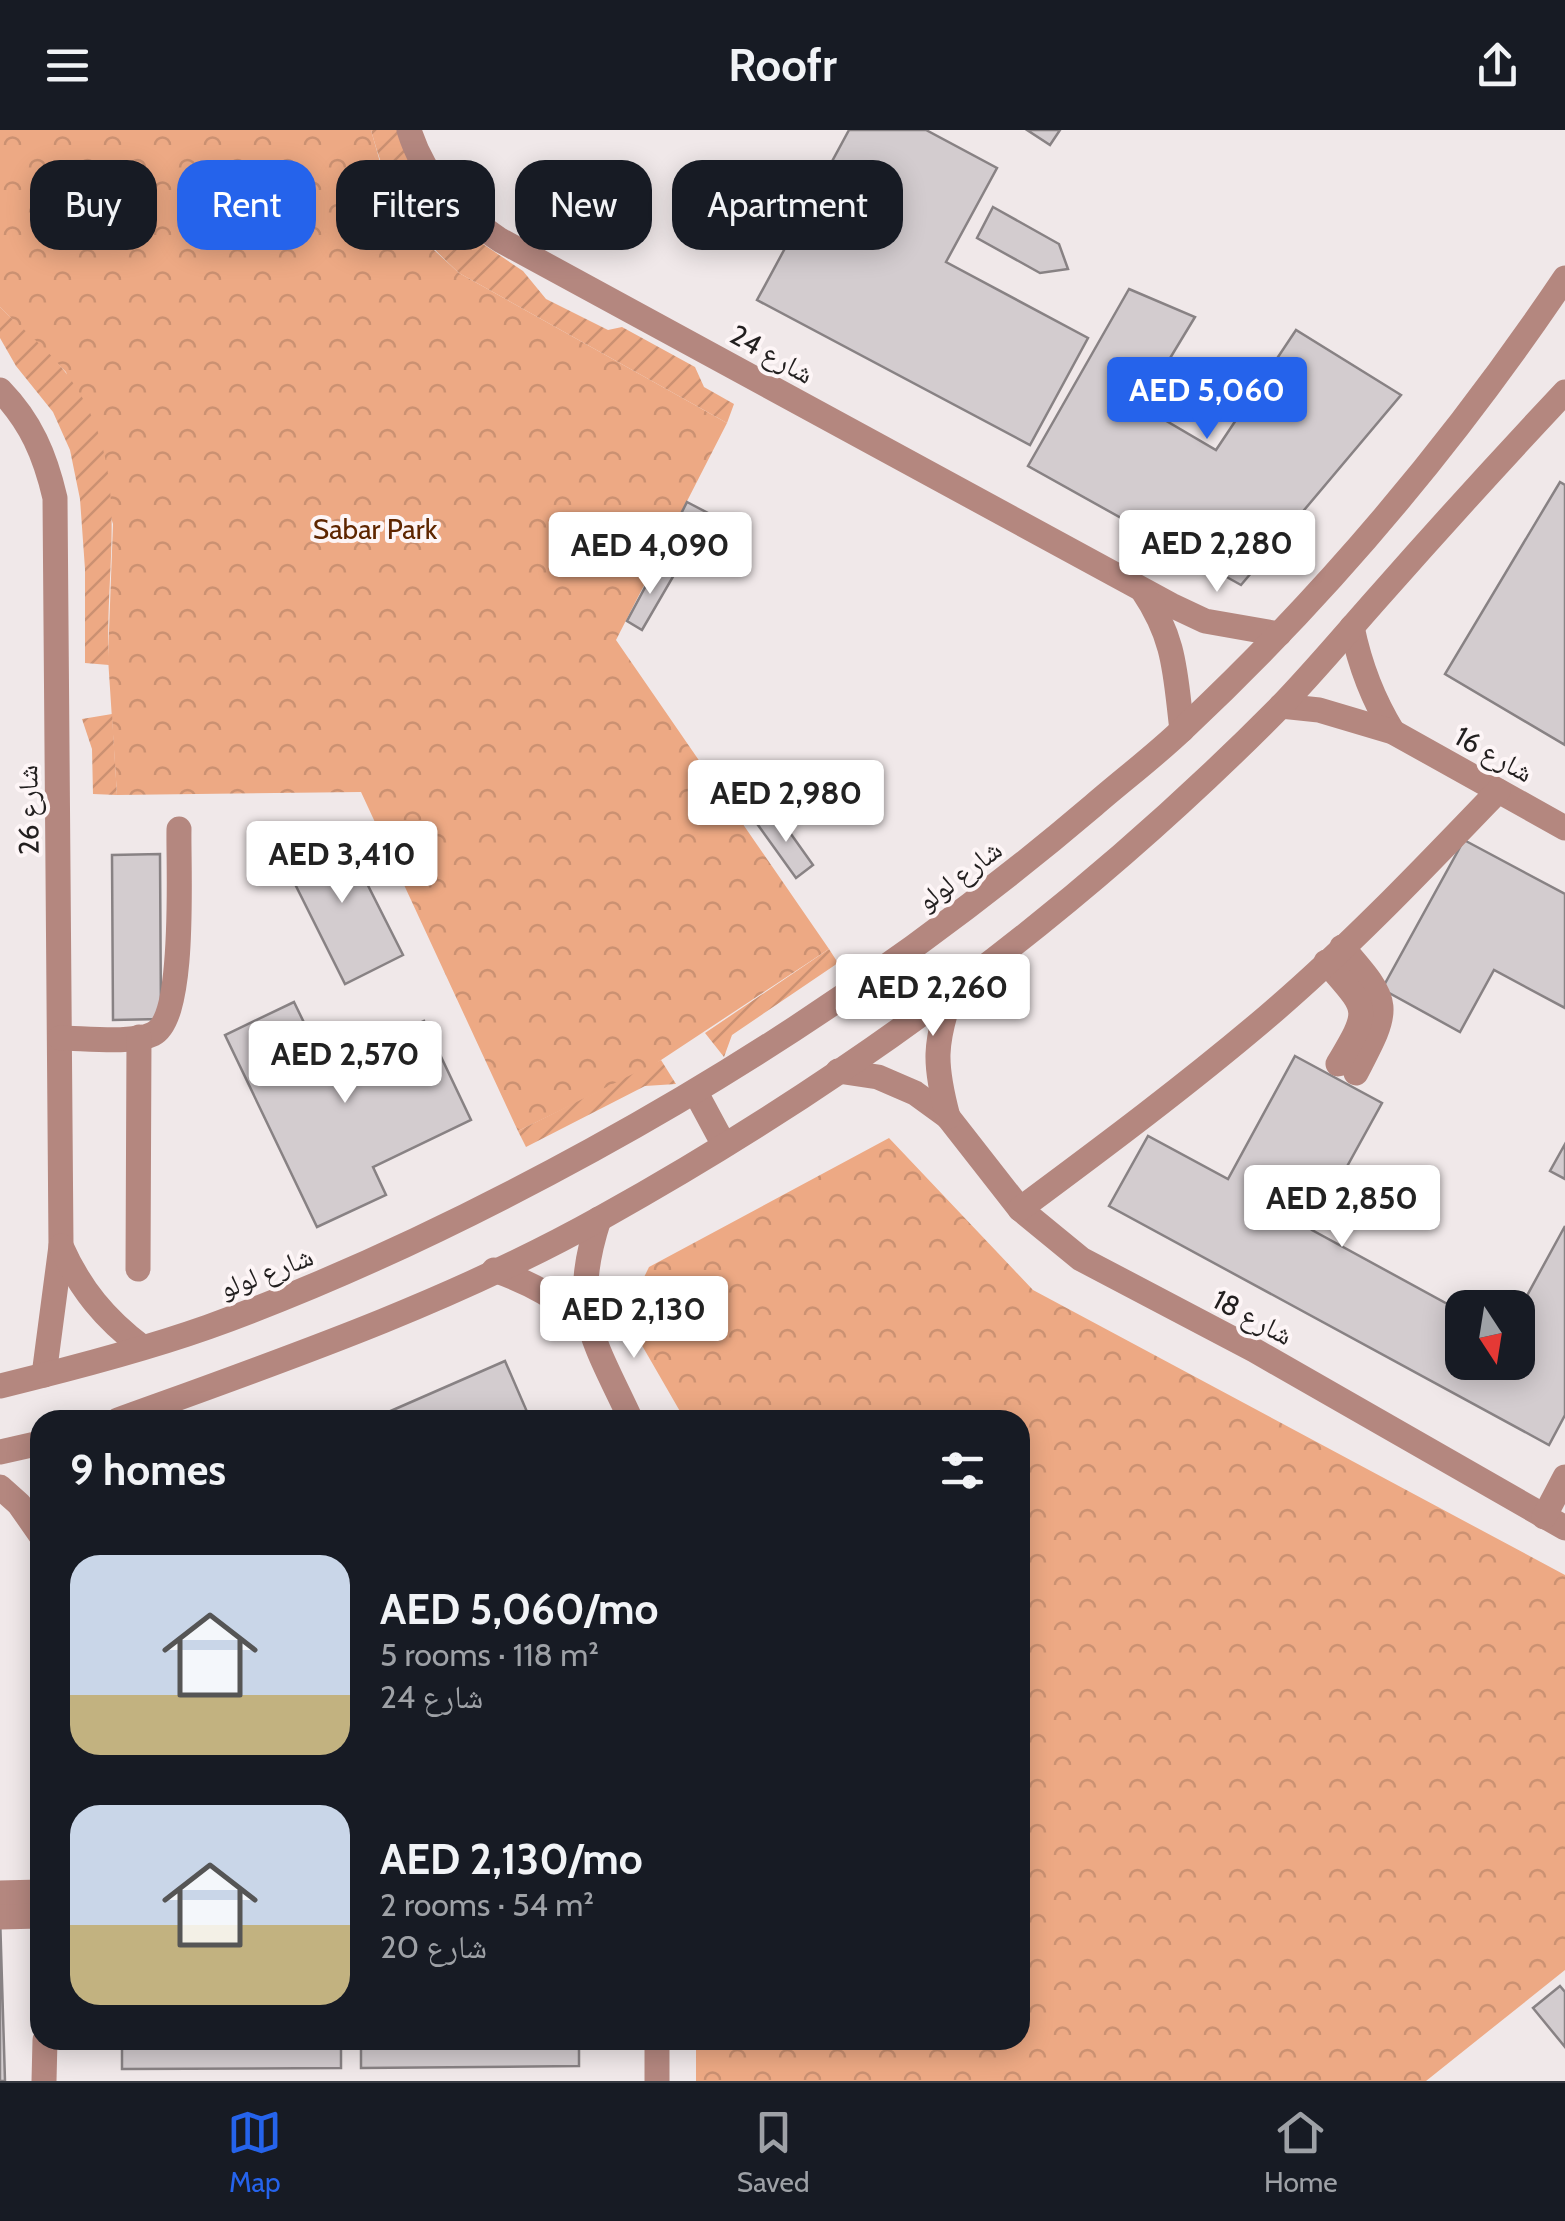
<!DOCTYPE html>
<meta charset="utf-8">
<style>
body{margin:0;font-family:Cabin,"Noto Naskh Arabic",sans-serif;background:#20242c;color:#f1f3f6;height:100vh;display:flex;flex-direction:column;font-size:38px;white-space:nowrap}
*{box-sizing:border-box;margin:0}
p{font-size:32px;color:#9ea1a6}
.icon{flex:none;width:55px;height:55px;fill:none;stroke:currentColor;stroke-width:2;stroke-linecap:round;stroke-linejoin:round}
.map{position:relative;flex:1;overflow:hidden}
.drawer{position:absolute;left:30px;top:1280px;width:1000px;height:640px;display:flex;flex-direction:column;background:#171b24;border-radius:30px;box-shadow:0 5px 25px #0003}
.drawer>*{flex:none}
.top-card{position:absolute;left:30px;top:30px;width:1000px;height:90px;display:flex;gap:20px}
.needle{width:65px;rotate:168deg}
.controls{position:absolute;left:1445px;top:1160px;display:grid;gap:20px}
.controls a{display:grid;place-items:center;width:90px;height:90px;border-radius:20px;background:#171b24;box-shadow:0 5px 25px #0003;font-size:50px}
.price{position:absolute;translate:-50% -85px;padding:0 22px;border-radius:10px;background:#fff;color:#222;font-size:32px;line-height:65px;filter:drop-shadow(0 2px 5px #0008)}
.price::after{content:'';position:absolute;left:50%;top:60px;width:30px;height:22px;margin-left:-15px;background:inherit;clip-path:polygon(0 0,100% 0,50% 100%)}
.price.selected{background:#2563eb;color:#fff}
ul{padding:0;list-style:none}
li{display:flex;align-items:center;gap:30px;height:250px;padding:0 40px}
li span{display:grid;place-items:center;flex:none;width:280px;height:200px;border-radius:30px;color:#555}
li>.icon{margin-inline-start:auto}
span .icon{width:120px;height:120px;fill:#fffc;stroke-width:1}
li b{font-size:42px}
h2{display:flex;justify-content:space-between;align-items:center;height:120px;padding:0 40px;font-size:42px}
.pill{padding:0 35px;border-radius:30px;background:#171b24;box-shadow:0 5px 25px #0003;font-size:35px;line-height:90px}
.pill.selected{background:#2563eb;color:#fff}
header{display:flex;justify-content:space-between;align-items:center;height:130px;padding:0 40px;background:#171b24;font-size:45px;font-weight:800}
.menu{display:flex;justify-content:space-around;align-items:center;height:140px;border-top:2px solid #363941;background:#171b24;font-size:28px;color:#9ea1a6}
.menu a{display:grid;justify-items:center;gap:5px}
.menu .selected{color:#2563eb}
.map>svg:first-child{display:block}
.forest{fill:url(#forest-crowns)}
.garden{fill:url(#garden-furrows)}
.building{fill:#d3cccf;stroke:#888284;stroke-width:2.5}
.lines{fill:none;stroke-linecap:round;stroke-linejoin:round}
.minor{stroke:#b4877f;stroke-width:25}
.labels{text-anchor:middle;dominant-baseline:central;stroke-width:8;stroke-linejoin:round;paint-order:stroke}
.street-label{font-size:28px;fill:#221f1f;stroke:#fdf5f6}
.park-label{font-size:28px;fill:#5e2600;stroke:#fdf5f6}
</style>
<header><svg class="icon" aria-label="menu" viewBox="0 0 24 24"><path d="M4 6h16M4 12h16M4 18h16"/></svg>Roofr<svg class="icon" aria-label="share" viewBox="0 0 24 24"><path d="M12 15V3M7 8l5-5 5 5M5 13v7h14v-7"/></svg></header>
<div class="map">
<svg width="1565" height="1951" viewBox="0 0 1565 1951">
<defs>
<pattern id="forest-crowns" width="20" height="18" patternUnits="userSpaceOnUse" patternTransform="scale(2.5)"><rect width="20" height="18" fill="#eda984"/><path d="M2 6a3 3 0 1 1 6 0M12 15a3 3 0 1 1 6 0" fill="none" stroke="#cb9172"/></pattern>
<pattern id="garden-furrows" width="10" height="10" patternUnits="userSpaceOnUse" patternTransform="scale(2.5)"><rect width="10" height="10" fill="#eda984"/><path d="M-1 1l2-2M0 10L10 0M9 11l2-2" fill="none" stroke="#cb9172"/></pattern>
</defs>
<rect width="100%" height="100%" fill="#f0e8e9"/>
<g class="forest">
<polygon points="0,0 371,0 380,32 422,109 459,143 727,293 616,510 829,819 652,936 518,1001 361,662 117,665 108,528 113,394 66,242 0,177"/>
<polygon points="889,1008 1033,1160 1565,1445 1565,1840 1426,1951 696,1951 696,1910 1020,1910 1020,1290 685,1290 625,1186 649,1137"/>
</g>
<g class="garden">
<path d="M371,0H403L441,75L477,110L523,141L546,169L608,200L622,197L695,237L704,257L734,274L727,293L459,143C409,97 389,66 371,0Z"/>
<path d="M0,177C21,198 48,219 66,243C136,336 103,430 109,535L85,533V439L80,369L70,320L53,282L16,236L0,208Z"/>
<polygon points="112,584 117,665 93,664 92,619 82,589"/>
<polygon points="829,819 838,833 732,905 724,927 705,903"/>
<polygon points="661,930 676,954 645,956 526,1017 518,1001"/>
</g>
<g class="building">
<polygon points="849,0 926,0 997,38 946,132 1088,208 1030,315 757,170"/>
<polygon points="1027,0 1060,0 1050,15"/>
<polygon points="993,77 1059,114 1068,139 1040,143 977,108"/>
<polygon points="1129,159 1195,187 1141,276 1216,320 1296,200 1401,265 1241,455 1028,336"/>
<polygon points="1560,352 1565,355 1565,615 1445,544"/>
<polygon points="687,372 708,383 680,437 659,427"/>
<polygon points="657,435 674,445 642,500 627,491"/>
<polygon points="776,683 813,735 796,748 758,695"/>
<polygon points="339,698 403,825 345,854 281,726"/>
<polygon points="1464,710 1565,764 1565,878 1494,840 1460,902 1382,859"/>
<polygon points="160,724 161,889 113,890 112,725"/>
<polygon points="294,872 326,938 424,891 471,990 373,1037 386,1065 317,1097 225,905"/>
<polygon points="1295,926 1382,973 1312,1100 1462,1182 1462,1232 1518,1232 1518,1182 1565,1096 1565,1285 1549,1315 1109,1076 1148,1006 1228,1049"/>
<polygon points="1565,1014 1565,1049 1550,1041"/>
<polygon points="505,1231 528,1284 514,1290 370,1290"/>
<polygon points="0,1785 5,1951 0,1951"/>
<polygon points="1560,1856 1565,1862 1565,1917 1533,1878"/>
<polygon points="122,1910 341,1910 341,1938 122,1939"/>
<polygon points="361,1910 579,1910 579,1936 361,1938"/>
</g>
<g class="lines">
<g class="minor">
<path d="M409,0C425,51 457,81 500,110L1171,475L1205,491L1279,504"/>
<path d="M0,260C31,292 45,325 55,368L61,1116L44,1245"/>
<path d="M1143,461C1176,510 1175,544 1182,600"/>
<path d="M1352,497C1360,536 1372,568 1393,602"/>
<polyline points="1281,576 1319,580 1393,602 1565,698"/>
<path d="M1342,817C1392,874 1391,876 1356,943"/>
<path d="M1326,832C1368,881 1372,877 1338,934"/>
<path d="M60,908C83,908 133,914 153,904C187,887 178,736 179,699"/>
<polyline points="838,941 878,947 915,963 948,987 1020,1079 1081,1129 1254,1220 1565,1398"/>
<polyline points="696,963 724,1015"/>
<path d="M948,987C934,934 934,914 952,862"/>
<path d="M1020,1079C1105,1016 1188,954 1268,886C1350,816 1424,738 1498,661"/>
<path d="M599,1089C569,1181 593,1208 631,1290"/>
<path d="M61,1116C80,1159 105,1189 142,1217"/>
<polyline points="138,1139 139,907"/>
<path d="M494,1140C531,1153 558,1168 587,1194"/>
<path d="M0,1256C70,1239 140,1221 208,1197C341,1149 468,1088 592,1020C771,922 939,807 1094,675C1124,649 1156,625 1184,598C1327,464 1456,310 1565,148"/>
<path d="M118,1290C281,1231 449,1173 601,1088C849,950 1080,779 1279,578C1315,541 1348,501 1382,463C1442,395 1503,328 1565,262"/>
<polyline points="0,1322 40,1313"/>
<polyline points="0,1357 19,1374 40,1404"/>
<polyline points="1544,1387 1565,1347"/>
<polyline points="0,1763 40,1762"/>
<polyline points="0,1787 40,1786"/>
<polyline points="44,1951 45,1910"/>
<polyline points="657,1951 657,1910"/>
</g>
</g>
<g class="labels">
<g class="street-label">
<text transform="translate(772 224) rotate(29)">شارع 24</text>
<text transform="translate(1494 624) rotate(29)">شارع 16</text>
<text transform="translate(28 680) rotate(-91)">شارع 26</text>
<text transform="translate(959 745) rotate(-37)">شارع لولو</text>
<text transform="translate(266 1142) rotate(-21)">شارع لولو</text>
<text transform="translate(1253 1187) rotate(28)">شارع 18</text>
</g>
<g class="park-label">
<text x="375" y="399">Sabar Park</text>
</g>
</g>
</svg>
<div class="controls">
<a><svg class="needle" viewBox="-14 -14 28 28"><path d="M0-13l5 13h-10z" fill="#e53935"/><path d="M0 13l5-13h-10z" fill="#9ea1a6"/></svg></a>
</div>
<b class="price selected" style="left:1207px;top:312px">AED 5,060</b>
<b class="price" style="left:1217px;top:465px">AED 2,280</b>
<b class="price" style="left:650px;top:467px">AED 4,090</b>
<b class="price" style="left:786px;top:715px">AED 2,980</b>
<b class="price" style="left:342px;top:776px">AED 3,410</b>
<b class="price" style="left:933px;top:909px">AED 2,260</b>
<b class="price" style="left:345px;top:976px">AED 2,570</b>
<b class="price" style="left:1342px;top:1120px">AED 2,850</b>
<b class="price" style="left:634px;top:1231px">AED 2,130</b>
<div class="top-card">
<a class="pill">Buy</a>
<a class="pill selected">Rent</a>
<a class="pill">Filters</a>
<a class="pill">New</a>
<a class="pill">Apartment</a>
</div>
<section class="drawer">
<h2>9 homes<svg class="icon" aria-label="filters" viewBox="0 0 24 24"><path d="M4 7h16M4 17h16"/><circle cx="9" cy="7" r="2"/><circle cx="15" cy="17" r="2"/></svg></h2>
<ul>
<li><span style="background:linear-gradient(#c9d6e8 70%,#c2b280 0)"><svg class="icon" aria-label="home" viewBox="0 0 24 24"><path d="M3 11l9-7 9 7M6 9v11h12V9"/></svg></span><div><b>AED 5,060/mo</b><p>5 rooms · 118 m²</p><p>شارع 24</p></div></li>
<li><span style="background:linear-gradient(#c9d6e8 60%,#c2b280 0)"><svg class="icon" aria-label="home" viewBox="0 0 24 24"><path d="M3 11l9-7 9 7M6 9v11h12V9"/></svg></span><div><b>AED 2,130/mo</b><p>2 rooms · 54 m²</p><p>شارع 20</p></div></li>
</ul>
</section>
</div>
<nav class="menu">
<a class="selected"><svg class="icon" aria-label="map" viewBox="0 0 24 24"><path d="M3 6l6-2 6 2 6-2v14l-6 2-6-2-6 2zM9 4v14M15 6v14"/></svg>Map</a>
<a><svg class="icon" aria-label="saved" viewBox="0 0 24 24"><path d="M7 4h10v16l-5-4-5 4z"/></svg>Saved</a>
<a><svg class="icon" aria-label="home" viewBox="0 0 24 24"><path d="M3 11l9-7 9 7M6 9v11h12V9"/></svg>Home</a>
</nav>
